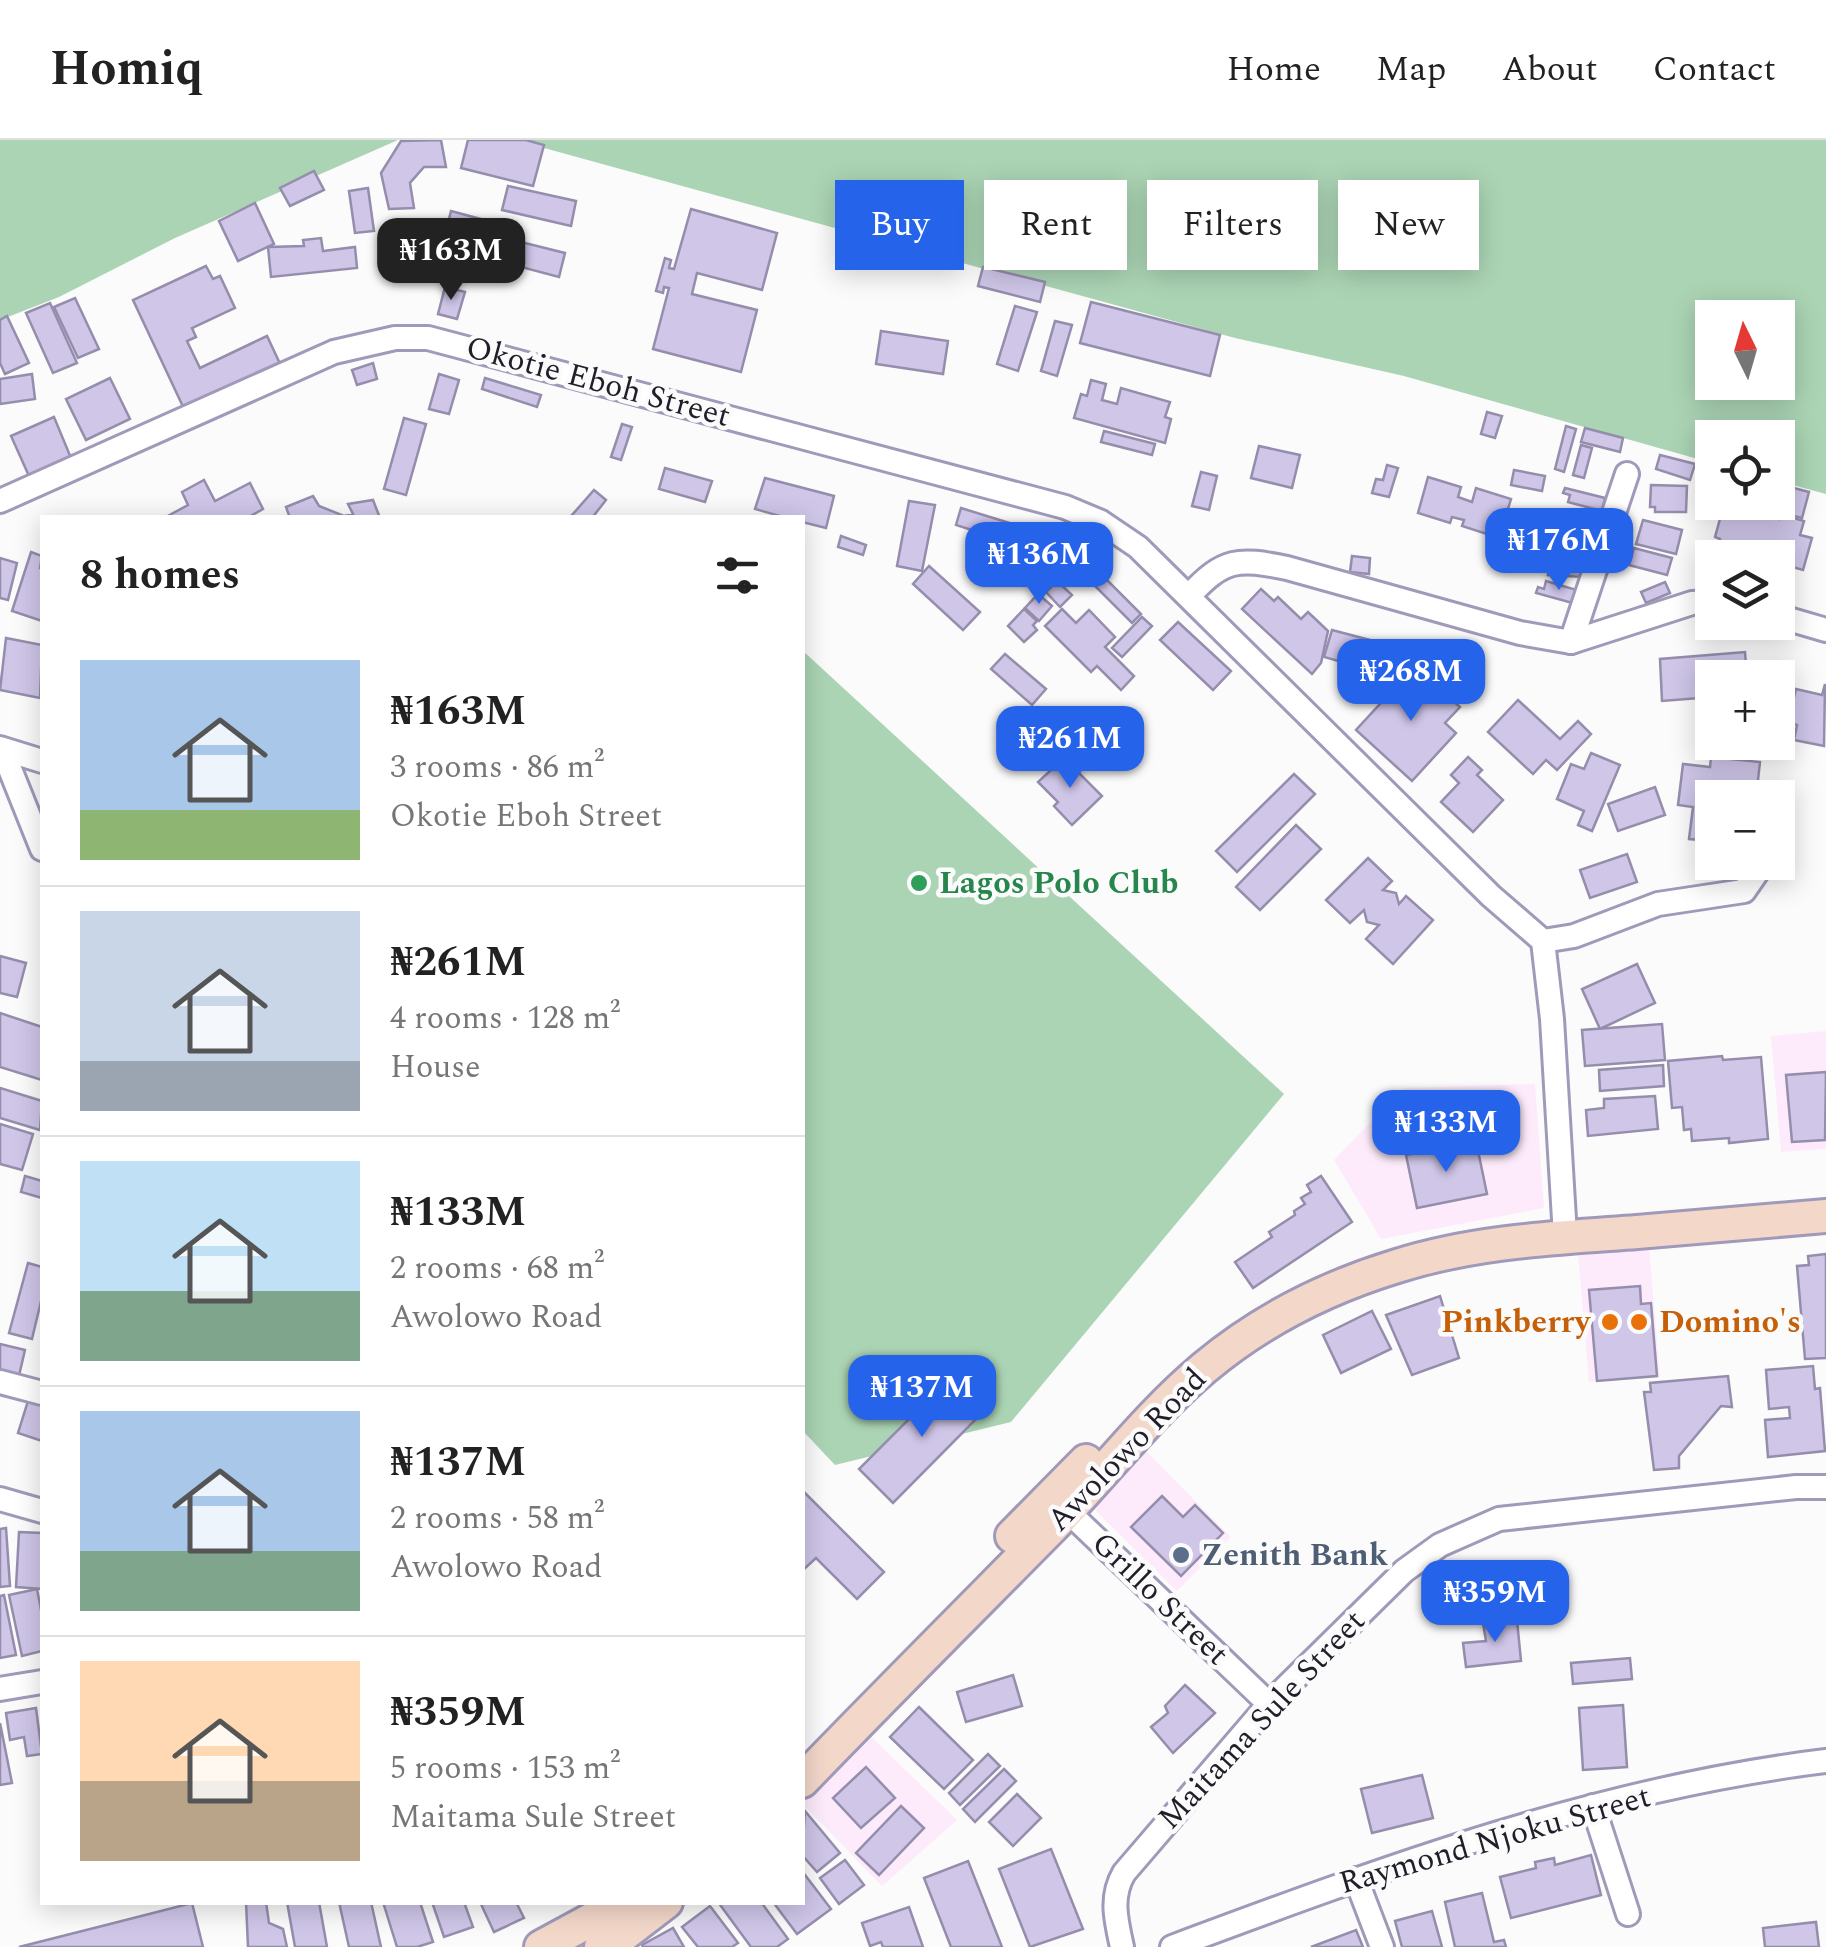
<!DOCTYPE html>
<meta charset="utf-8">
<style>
body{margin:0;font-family:Spectral,serif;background:#f6f6f6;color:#222;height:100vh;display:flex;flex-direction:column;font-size:38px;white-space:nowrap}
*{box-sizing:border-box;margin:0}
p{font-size:32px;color:#767676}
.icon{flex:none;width:55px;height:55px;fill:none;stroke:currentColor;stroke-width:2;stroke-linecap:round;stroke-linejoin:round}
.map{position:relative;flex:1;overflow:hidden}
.panel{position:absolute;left:40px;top:375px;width:765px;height:1390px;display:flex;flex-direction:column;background:#fff;border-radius:0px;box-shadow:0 5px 25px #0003}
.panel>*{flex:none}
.banner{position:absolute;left:835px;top:40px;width:840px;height:90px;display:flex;gap:20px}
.needle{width:65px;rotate:355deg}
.tools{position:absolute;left:1695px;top:160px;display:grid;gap:20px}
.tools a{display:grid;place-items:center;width:100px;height:100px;border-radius:0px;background:#fff;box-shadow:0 5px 25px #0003;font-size:50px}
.price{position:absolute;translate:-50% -85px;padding:0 22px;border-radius:20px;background:#2563eb;color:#fff;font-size:32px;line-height:65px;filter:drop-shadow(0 2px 5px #0008)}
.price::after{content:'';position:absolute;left:50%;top:60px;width:30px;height:22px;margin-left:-15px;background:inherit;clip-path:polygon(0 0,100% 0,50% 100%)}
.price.on{background:#222;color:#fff}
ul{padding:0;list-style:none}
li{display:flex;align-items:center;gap:30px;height:250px;padding:0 40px}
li+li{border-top:2px solid #e0e0e0}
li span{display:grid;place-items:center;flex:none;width:280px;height:200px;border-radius:0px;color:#555}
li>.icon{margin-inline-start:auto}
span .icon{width:120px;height:120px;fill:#fffc;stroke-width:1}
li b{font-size:42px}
h2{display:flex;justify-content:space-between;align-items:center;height:120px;padding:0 40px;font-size:42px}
.chip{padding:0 35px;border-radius:0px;background:#fff;box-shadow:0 5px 25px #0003;font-size:35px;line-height:90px}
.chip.on{background:#2563eb;color:#fff}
header{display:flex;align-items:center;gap:60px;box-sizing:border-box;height:140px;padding:0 50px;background:#fff;border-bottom:2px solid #e0e0e0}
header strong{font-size:48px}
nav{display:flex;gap:55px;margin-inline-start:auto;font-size:35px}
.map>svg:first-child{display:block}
.commercial{fill:#fdebfb}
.green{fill:#abd4b4;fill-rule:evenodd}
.building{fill:#cfc6e8;stroke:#958dac;stroke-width:2.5}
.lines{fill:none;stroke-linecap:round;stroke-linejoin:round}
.street-casing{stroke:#a199b9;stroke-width:28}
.secondary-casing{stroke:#a199b9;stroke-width:38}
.street{stroke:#fff;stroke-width:22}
.secondary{stroke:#f3d8ca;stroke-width:32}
.leisure-dot{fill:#2e9e5b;stroke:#fbfbfb;stroke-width:4}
.food-dot{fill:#e8710a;stroke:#fbfbfb;stroke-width:4}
.service-dot{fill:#5c6f8a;stroke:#fbfbfb;stroke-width:4}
.labels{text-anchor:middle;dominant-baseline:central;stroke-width:9;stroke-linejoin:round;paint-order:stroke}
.street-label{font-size:32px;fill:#211e2a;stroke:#fbfbfb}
.leisure-label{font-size:32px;font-weight:bold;fill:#27864d;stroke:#fbfbfb;text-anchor:start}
.food-label{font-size:32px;font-weight:bold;fill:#c56008;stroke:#fbfbfb;text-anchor:end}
.service-label{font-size:32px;font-weight:bold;fill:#4e5e75;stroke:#fbfbfb;text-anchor:start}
</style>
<header>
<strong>Homiq</strong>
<nav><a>Home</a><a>Map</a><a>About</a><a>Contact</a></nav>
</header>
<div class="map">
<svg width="1826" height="1807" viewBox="0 0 1826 1807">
<rect width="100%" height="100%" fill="#fbfbfb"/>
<g class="commercial">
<polygon points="1826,891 1826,1009 1781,1012 1771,896"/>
<polygon points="1535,944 1544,1068 1381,1099 1334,1020 1404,948"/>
<polygon points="1649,1107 1660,1236 1589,1242 1578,1113"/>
<polygon points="1138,1303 1231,1397 1177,1451 1095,1370 1093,1350"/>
<polygon points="861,1587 957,1680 882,1746 803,1664 803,1650"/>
</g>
<g class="green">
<polygon points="0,0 398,0 175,98 59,157 0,180"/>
<path d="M515,0H1826V354L1778,341V298H1712V323L1404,236L1235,198ZM1712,178H1778V242H1712Z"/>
<polygon points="802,510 1284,954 1011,1282 835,1325 802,1290"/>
</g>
<g class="building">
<polygon points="441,0 446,27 424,27 410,43 414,68 389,69 381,33 401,1"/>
<polygon points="468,0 526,0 544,5 533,46 461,28"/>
<polygon points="314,31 324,50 290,66 280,48"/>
<polygon points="508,46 576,61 571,86 502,70"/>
<polygon points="368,48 374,91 355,93 349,51"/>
<polygon points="255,63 274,104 238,121 219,81"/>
<polygon points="691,69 777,93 762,150 697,133 692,154 757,170 741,232 653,209 669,148 664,147 663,153 656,151 665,118 671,120 669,128 674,129"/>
<polygon points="451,71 488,81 485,93 565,113 559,137 442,106"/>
<polygon points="321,98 323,111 355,107 357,128 271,137 268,107 304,106 303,100"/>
<polygon points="206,126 213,139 220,136 235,168 192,188 196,197 187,201 200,228 267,196 282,228 186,273 133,160"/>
<polygon points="983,127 1045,142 1040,162 978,146"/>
<polygon points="445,147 465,152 457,179 438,174"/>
<polygon points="75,158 99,209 78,218 54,167"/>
<polygon points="1091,162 1220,195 1210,236 1080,203"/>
<polygon points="50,163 77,223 53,233 26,173"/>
<polygon points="1015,166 1037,172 1018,231 997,224"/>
<polygon points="7,176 29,223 5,234 0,223 0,180"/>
<polygon points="1055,181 1072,185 1057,236 1041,231"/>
<polygon points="881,191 948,201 943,234 876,224"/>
<polygon points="373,223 377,239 357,245 352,230"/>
<polygon points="32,234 35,259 0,264 0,239"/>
<polygon points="439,234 459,240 449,274 429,269"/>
<polygon points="110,238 130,279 86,300 66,259"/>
<polygon points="485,238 541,255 537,267 482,249"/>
<polygon points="1091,240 1106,244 1102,260 1117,264 1121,248 1170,262 1165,277 1171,279 1165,303 1074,278 1081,254 1087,256"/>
<polygon points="1487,272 1502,276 1495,298 1481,294"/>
<polygon points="54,277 71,318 29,336 11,296"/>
<polygon points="404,278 426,284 406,355 384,349"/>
<polygon points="622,284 632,287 621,320 611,317"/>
<polygon points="1566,286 1576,289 1564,332 1555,329"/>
<polygon points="1585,288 1623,298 1620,312 1581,302"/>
<polygon points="1104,291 1155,304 1152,315 1101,302"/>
<polygon points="1581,305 1592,308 1584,338 1573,335"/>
<polygon points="1259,306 1300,315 1292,348 1251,338"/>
<polygon points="1660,315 1695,324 1690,340 1656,329"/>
<polygon points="1387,325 1398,328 1389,357 1372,353 1376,339 1383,340"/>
<polygon points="665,328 712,341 705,362 659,349"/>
<polygon points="1514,330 1545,336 1542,351 1511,345"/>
<polygon points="1201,332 1217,336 1209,370 1192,366"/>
<polygon points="1428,337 1461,347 1458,357 1472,362 1476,348 1511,359 1499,398 1462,386 1464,380 1452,377 1450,383 1418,373"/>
<polygon points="765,338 834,356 826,388 802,382 802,378 787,378 755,369"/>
<polygon points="204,340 215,361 250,343 263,369 247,378 164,378 188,365 182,352"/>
<polygon points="1651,345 1687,346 1686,372 1655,372 1655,367 1650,367"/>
<polygon points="1786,346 1809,352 1802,378 1779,372"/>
<polygon points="1565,348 1605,358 1602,371 1568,362 1570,355 1563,353"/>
<polygon points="594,350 606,360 592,378 575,378 572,375"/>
<polygon points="313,356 319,366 344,376 353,374 348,364 373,360 380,378 290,378 286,367"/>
<polygon points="909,361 935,365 922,431 897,426"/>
<polygon points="961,368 1061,399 1055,417 956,385"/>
<polygon points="1723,368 1759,378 1760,374 1779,379 1780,374 1804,381 1800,395 1812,398 1803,430 1778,423 1778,418 1757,418 1718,407 1720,399 1715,397"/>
<polygon points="1566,370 1601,381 1592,408 1557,397 1560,390 1553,388 1557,375 1564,377"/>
<polygon points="1643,380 1682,390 1676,414 1636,404"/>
<polygon points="841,396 866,405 863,415 838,407"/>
<polygon points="1554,407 1583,408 1582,415 1586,415 1586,423 1582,423 1583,437 1548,435 1549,426 1545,426 1545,411 1554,412"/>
<polygon points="1634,408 1672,418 1667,435 1629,425"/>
<polygon points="31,412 42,416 40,428 42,429 42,481 12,471"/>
<polygon points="1079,412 1141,474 1132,483 1070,421"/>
<polygon points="1352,416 1370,418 1369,434 1350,432"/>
<polygon points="0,418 17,423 8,460 0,458"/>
<polygon points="929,426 980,472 963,490 913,444"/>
<polygon points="1057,441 1072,455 1060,467 1046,452"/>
<polygon points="1546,441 1580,451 1576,464 1536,453 1538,447 1544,449"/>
<polygon points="1665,442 1670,453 1646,463 1641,452"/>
<polygon points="1261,449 1274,461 1278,457 1301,479 1308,472 1328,491 1321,523 1312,534 1242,469"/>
<polygon points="1038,454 1052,466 1039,481 1025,468"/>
<polygon points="1024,469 1037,481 1033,485 1037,490 1024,502 1008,486"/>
<polygon points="1062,469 1076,483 1089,470 1115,497 1105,507 1134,536 1121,550 1097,526 1091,532 1045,486"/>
<polygon points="1142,477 1152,486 1122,517 1112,508"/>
<polygon points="1178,482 1231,531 1213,550 1160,500"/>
<polygon points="1332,490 1385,504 1377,532 1324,517"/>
<polygon points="6,498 42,505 40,558 0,550"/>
<polygon points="1745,512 1747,538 1712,538 1712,557 1662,561 1660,519"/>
<polygon points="1005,514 1046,549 1032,565 991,529"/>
<polygon points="1415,526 1460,567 1445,583 1456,593 1412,641 1356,590"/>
<polygon points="1825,544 1824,606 1794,600 1797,585 1788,582 1796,549 1822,555"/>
<polygon points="1518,560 1560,599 1578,581 1591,594 1557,630 1546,620 1533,634 1488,592"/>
<polygon points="1591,613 1620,625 1592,691 1578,685 1584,671 1557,659 1571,624 1584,629"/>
<polygon points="1468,617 1482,630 1477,635 1503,660 1473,692 1441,662 1459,643 1451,635"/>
<polygon points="1711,617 1760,622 1756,658 1712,658 1712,722 1741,722 1740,732 1697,727 1700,700 1689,699 1693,667 1678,665 1683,624 1710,627"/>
<polygon points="1064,618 1102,656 1072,685 1054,666 1058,662 1038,642"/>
<polygon points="1294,634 1315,654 1237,732 1216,711"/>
<polygon points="1655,647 1665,675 1618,691 1608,664"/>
<polygon points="1296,685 1321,709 1260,770 1236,747"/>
<polygon points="1627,714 1637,742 1590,758 1580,730"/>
<polygon points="1368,718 1392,741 1383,750 1396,753 1399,764 1406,756 1433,780 1393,824 1366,799 1379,785 1367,782 1364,770 1350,783 1326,760"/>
<polygon points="0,816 26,823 17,857 0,853"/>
<polygon points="1637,824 1655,863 1600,889 1582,849"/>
<polygon points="0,873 42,887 42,940 0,927"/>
<polygon points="1662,884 1665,920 1585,926 1582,890"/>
<polygon points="1722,916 1723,920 1761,917 1768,999 1729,1003 1729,998 1692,1001 1691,989 1684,990 1682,967 1672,968 1668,921"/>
<polygon points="1663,925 1664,946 1600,951 1599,930"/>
<polygon points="1826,932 1825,1000 1792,1002 1786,935"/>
<polygon points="0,948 42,961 40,990 0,978"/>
<polygon points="1655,956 1658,989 1588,996 1586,970 1604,968 1604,959"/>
<polygon points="1469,965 1476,996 1405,1011 1399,979"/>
<polygon points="0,984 33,994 22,1030 0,1024"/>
<polygon points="1476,1001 1487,1054 1417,1068 1406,1015"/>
<polygon points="25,1036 42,1041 42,1058 21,1052"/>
<polygon points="1321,1036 1352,1082 1253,1148 1235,1122 1272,1097 1269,1092 1295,1075 1294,1071 1305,1064 1301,1058 1311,1052 1307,1045"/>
<polygon points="1826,1114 1826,1218 1805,1219 1797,1126 1809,1125 1808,1116"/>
<polygon points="28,1123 42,1127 42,1157 32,1199 9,1193"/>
<polygon points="1640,1146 1641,1164 1651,1163 1657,1236 1597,1241 1589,1150"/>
<polygon points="1440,1156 1459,1218 1412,1235 1386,1175"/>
<polygon points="1372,1171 1391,1209 1341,1233 1323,1195"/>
<polygon points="0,1204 25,1210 18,1240 0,1236"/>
<polygon points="1813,1226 1815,1249 1820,1248 1825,1311 1768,1317 1765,1280 1790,1278 1789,1267 1769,1269 1766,1230"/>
<polygon points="1728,1236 1732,1267 1721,1266 1679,1316 1679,1328 1654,1330 1644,1252 1651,1252 1650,1243"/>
<polygon points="951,1237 985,1270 893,1363 859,1329"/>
<polygon points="28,1261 42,1265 42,1301 18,1293"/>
<polygon points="802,1350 884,1432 857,1459 816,1418 802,1431"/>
<polygon points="1162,1356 1183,1377 1195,1365 1223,1393 1181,1436 1131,1387"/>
<polygon points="6,1388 10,1446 0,1447 0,1389"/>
<polygon points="19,1392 42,1393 42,1449 16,1447"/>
<polygon points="37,1449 42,1475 42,1511 22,1516 9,1455"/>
<polygon points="4,1455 16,1515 0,1518 0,1456"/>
<polygon points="1517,1480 1521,1521 1466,1527 1463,1503 1486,1501 1483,1483"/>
<polygon points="1630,1518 1632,1539 1573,1544 1571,1523"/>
<polygon points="1013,1535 1022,1566 966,1582 957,1552"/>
<polygon points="1185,1545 1215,1573 1173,1613 1151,1587 1168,1573 1165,1566"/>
<polygon points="1623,1565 1627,1627 1583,1630 1579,1568"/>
<polygon points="919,1567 973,1620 944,1649 890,1597"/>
<polygon points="36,1568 42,1614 27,1616 24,1597 10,1600 6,1573"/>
<polygon points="0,1583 12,1643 0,1645"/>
<polygon points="988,1614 1000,1626 960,1665 949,1653"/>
<polygon points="866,1627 895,1658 861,1688 833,1658"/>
<polygon points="1004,1629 1016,1641 975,1682 963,1669"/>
<polygon points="1422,1635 1433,1678 1372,1693 1361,1649"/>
<polygon points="1017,1654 1041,1678 1013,1706 989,1682"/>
<polygon points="901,1666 924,1688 879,1735 856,1713"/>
<polygon points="805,1671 840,1713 817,1732 802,1715"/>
<polygon points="1051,1709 1083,1789 1030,1807 999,1729"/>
<polygon points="1591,1715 1601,1755 1511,1778 1500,1737 1536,1728 1535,1722 1554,1718 1555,1725"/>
<polygon points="845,1720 864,1745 839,1764 820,1738"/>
<polygon points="968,1721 1002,1807 951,1807 924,1738"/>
<polygon points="802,1731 831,1769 797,1794 773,1762 802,1762"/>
<polygon points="1482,1753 1494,1802 1504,1800 1506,1807 1455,1807 1445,1762"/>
<polygon points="246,1762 266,1762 269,1783 283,1789 287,1807 248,1807"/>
<polygon points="287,1762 319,1762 327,1807 295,1807"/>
<polygon points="339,1762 371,1762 381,1807 349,1807"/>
<polygon points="383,1762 420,1762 433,1802 417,1807 397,1807"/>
<polygon points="432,1762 464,1762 473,1787 444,1797"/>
<polygon points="480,1762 516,1762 524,1778 494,1792"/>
<polygon points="718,1762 761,1762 788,1799 777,1807 751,1807"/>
<polygon points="192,1763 203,1807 19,1807 106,1785"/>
<polygon points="710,1766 738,1803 732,1807 698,1807 682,1787"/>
<polygon points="909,1767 923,1807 883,1807 881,1802 870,1806 862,1783"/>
<polygon points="1432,1771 1442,1807 1402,1807 1395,1781"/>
<polygon points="1816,1782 1819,1807 1765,1807 1763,1788"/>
<polygon points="673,1788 684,1807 643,1807 642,1805"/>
<polygon points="1356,1790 1363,1807 1311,1807"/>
</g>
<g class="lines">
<g class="street-casing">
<g id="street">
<polyline points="0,361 334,212 395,198 428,198 1065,367 1101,382 1138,407 1491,756 1543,801 1552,879 1565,1096"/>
<path d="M1189,456C1224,418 1238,418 1287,428L1520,493L1571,502L1692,463L1712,462"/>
<polyline points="1778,476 1826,490"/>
<polyline points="1571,502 1627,334"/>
<polyline points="0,608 42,621"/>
<polyline points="2,609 42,709"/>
<polyline points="1543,801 1574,796 1658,764 1744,751 1764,722"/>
<polyline points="0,1242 42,1253"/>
<polyline points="0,1359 42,1371"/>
<polyline points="1057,1361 1269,1564"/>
<polyline points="0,1549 42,1542"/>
<polyline points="1593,1666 1628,1774"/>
<polyline points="1356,1739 1382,1807"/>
<path d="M1122,1807C1116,1780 1110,1757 1124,1733L1269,1564L1404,1431L1440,1405L1499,1379L1796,1347H1826"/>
<path d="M1172,1807C1384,1728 1600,1648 1826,1621"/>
</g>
</g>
<g class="secondary-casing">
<g id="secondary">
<polyline points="1012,1396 1086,1321"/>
<path d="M802,1641C885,1555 969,1471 1052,1387C1103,1335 1148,1275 1204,1228C1260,1181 1328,1147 1397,1126C1476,1101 1556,1098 1637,1092C1700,1087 1763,1081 1826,1076"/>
<polyline points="541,1807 624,1762"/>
<polyline points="601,1807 623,1795 666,1762"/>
</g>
</g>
<use href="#street" class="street"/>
<use href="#secondary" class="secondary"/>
</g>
<circle class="leisure-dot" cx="919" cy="743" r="10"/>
<g class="food-dot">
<circle cx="1610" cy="1182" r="10"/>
<circle cx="1639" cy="1182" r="10"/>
</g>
<circle class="service-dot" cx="1181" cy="1415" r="10"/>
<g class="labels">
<g class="street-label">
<text transform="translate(598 242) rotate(15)">Okotie Eboh Street</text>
<text transform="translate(1127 1310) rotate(-46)">Awolowo Road</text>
<text transform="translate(1160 1459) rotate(44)">Grillo Street</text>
<text transform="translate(1262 1580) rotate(-47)">Maitama Sule Street</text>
<text transform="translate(1495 1700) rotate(-16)">Raymond Njoku Street</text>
</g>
<g class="leisure-label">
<text x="939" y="743">Lagos Polo Club</text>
</g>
<g class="food-label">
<text x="1590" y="1182">Pinkberry</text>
<text x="1659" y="1182" text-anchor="start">Domino's</text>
</g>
<g class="service-label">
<text x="1201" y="1415">Zenith Bank</text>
</g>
</g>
</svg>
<div class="tools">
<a><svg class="needle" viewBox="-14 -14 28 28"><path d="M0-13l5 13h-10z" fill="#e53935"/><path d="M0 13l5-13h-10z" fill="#767676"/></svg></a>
<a><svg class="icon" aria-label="locate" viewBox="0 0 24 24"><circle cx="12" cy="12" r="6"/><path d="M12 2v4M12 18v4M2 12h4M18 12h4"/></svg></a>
<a><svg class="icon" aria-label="layers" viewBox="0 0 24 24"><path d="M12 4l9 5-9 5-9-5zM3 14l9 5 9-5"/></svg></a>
<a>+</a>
<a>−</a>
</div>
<b class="price on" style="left:451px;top:163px">₦163M</b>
<b class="price" style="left:1559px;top:453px">₦176M</b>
<b class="price" style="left:1039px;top:467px">₦136M</b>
<b class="price" style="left:1411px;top:584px">₦268M</b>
<b class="price" style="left:1070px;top:651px">₦261M</b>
<b class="price" style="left:1446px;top:1035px">₦133M</b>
<b class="price" style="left:922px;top:1300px">₦137M</b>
<b class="price" style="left:1495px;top:1505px">₦359M</b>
<div class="banner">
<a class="chip on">Buy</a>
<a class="chip">Rent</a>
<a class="chip">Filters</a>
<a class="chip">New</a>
</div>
<section class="panel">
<h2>8 homes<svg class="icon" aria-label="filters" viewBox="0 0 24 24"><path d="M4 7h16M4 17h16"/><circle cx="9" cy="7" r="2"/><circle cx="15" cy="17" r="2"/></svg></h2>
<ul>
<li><span style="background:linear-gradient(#a9c7e8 75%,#8fb573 0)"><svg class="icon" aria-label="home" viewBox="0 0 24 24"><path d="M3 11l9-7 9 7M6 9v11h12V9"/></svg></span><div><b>₦163M</b><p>3 rooms · 86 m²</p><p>Okotie Eboh Street</p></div></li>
<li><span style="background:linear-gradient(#c9d6e8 75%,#9aa5b1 0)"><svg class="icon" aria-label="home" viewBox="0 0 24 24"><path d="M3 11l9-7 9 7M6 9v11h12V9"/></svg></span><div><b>₦261M</b><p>4 rooms · 128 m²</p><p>House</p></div></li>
<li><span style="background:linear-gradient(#bfe0f5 65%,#7fa58c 0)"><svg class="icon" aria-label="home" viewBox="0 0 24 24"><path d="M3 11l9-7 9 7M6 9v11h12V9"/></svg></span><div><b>₦133M</b><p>2 rooms · 68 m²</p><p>Awolowo Road</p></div></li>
<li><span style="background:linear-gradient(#a9c7e8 70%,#7fa58c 0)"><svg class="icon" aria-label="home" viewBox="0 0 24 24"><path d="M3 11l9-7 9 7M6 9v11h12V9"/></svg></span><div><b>₦137M</b><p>2 rooms · 58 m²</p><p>Awolowo Road</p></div></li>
<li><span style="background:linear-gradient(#ffd9b3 60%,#b9a48a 0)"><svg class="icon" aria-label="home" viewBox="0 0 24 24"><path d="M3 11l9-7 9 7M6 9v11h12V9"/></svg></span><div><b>₦359M</b><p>5 rooms · 153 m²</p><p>Maitama Sule Street</p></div></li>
</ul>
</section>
</div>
